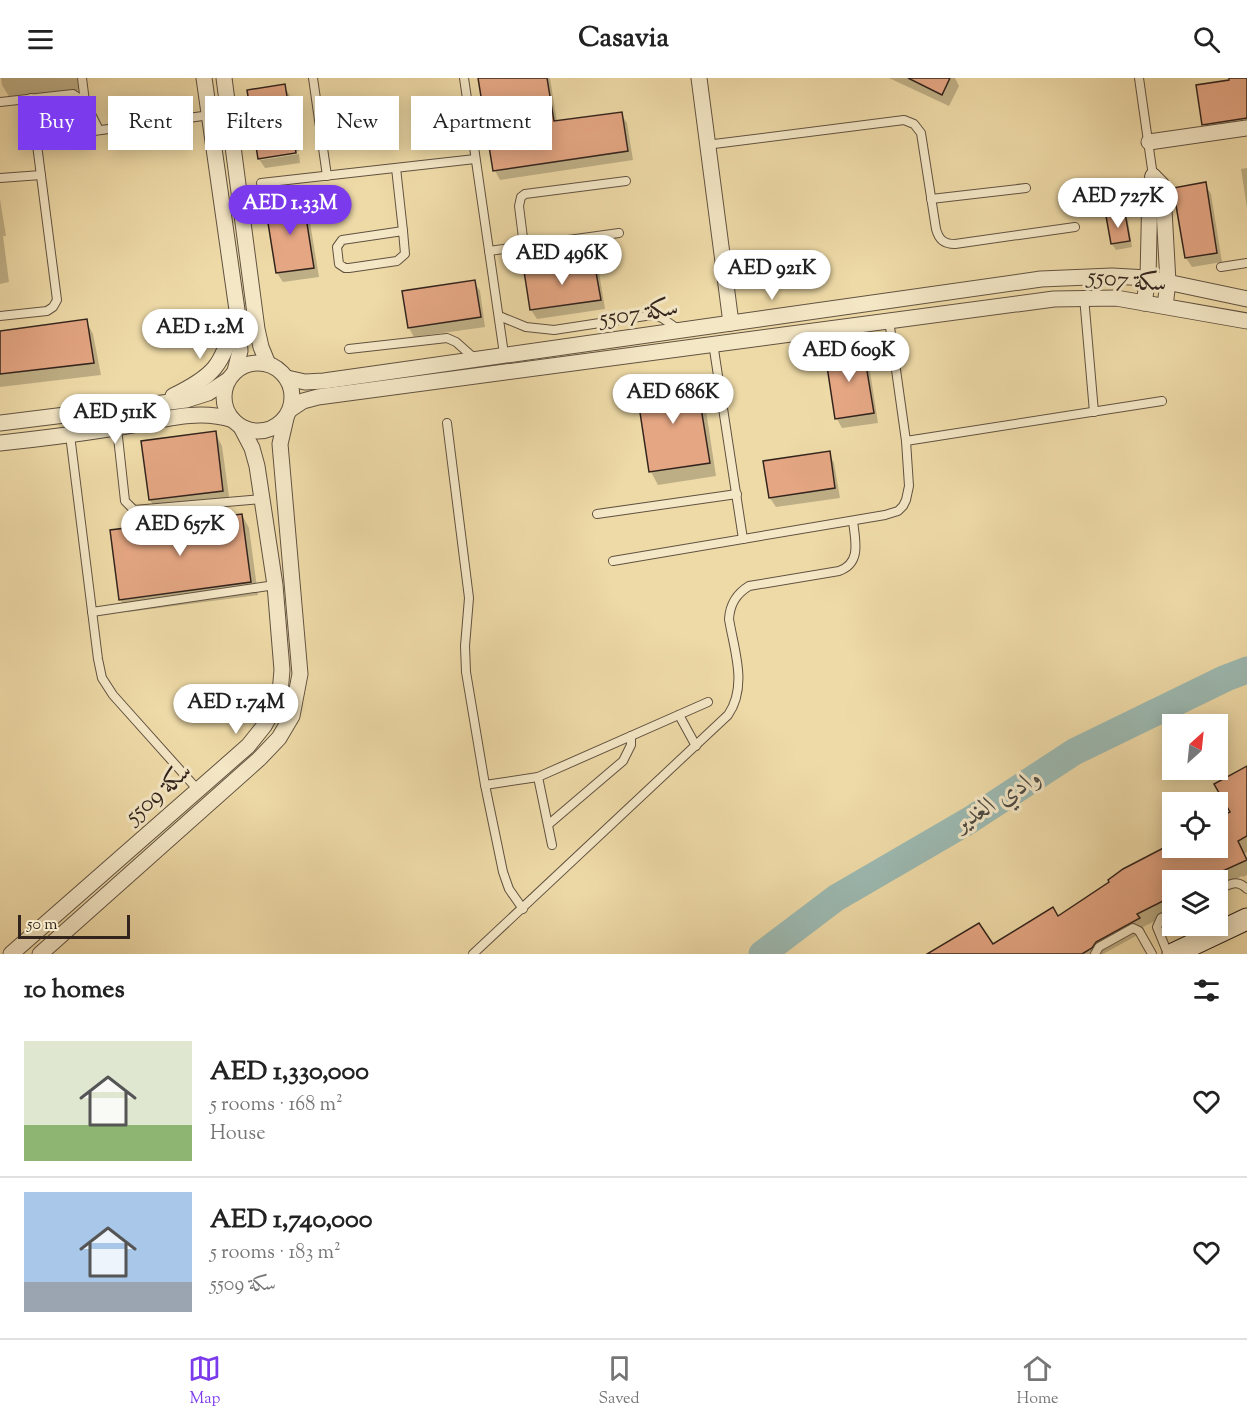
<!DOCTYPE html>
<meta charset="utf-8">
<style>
body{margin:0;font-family:"Sorts Mill Goudy",Amiri,serif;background:#f6f6f6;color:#222;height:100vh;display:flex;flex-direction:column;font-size:22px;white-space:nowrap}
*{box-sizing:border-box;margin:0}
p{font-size:20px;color:#767676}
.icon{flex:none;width:33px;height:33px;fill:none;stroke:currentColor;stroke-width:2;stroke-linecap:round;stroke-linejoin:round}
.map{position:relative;height:876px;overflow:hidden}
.panel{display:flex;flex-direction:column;background:#fff;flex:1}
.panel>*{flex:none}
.hud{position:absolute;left:18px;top:18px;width:600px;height:54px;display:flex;gap:12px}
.needle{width:39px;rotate:27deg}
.fabs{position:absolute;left:1162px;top:636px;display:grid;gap:12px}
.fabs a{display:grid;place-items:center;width:66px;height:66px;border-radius:0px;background:#fff;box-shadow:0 3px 15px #0003;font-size:30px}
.scale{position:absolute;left:18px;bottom:15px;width:112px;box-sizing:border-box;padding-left:6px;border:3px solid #32241d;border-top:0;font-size:16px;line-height:21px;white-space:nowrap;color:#32241d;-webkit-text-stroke:4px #f4e7c6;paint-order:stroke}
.price{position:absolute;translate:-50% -51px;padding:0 14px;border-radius:21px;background:#fff;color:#222;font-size:20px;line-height:39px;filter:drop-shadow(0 2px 3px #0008)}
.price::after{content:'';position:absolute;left:50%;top:36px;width:18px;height:14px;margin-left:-9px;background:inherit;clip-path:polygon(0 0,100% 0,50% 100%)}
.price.on{background:#7c3aed;color:#fff}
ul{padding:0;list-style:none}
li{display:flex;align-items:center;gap:18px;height:150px;padding:0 24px}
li+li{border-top:2px solid #e0e0e0}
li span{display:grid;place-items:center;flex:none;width:168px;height:120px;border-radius:0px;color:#555}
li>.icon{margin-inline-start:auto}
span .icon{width:72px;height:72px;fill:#fffc;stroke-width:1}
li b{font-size:26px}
h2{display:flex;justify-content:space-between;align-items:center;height:72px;padding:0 24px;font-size:26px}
.pill{padding:0 21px;border-radius:0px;background:#fff;box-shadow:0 3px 15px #0003;font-size:21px;line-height:54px}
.pill.on{background:#7c3aed;color:#fff}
header{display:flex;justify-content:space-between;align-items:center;height:78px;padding:0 24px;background:#fff;font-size:27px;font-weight:700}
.dock{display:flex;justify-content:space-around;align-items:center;height:84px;border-top:2px solid #e0e0e0;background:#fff;font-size:16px;color:#767676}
.dock a{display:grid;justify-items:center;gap:3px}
.dock .on{color:#7c3aed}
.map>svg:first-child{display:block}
.shadow{fill:#0003}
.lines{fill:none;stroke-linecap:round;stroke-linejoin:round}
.river{stroke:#9cb9b1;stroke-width:27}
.building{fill:#e4a683;stroke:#32241d;stroke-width:1.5}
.lane-casing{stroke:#615240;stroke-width:10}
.street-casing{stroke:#615240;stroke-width:17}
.secondary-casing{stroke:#32241d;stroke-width:23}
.lane{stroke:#f4e7c6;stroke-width:8}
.street{stroke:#f4e7c6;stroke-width:15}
.secondary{stroke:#f4e7c6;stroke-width:21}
.labels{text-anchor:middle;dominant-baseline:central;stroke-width:6;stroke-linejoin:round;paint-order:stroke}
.street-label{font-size:24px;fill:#32241d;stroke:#f4e7c6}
.water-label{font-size:26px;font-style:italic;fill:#4c4942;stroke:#f4e7c6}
</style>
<header><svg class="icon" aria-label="menu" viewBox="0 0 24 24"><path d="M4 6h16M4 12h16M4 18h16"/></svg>Casavia<svg class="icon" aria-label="search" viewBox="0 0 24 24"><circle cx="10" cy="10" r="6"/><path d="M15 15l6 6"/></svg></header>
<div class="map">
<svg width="1247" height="876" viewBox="0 0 1247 876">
<rect width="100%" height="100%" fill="#eedaa7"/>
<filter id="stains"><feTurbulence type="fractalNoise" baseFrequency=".00333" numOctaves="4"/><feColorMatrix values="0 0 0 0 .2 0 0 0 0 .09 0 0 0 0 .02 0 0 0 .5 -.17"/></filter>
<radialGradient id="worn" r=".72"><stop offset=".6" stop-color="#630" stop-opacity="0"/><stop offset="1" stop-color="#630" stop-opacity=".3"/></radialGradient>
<g class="shadow">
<polygon points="1,0 79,0 80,12 10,20 2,7"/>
<polygon points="480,0 550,0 557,44 621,36 627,45 633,82 500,102 495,93"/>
<polygon points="889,0 955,0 959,8 949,28"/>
<polygon points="1244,0 1247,0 1247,50 1209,56 1204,46"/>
<polygon points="284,8 290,18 299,73 261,79 261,82 299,76 300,85 265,90 259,81"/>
<polygon points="1247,90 1247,130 1241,91"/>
<polygon points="1205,106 1211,116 1222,184 1192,189 1186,180"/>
<polygon points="0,121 6,158 3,158 9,204 0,206"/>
<polygon points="302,122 308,132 319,199 283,204 277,195"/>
<polygon points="1125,137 1128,143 1132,169 1116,172 1112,166"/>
<polygon points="594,184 599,194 605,231 537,241 531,232 526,195"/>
<polygon points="474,204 480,213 485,249 414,259 409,250"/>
<polygon points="86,243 93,256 101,297 0,309 0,254"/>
<polygon points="862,271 868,280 878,345 842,350 837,341"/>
<polygon points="695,300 703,313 716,398 658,407 651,394 637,309"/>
<polygon points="215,355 222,368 230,426 157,434 150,422"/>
<polygon points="829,375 834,385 840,420 776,429 770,420 765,385"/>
<polygon points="242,437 249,450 258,517 128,534 120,521"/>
<polygon points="1247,689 1247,774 1244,776 1247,782 1247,797 1243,799 1242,798 1218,810 1218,802 1173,802 1173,834 1143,849 1145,853 1103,876 930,876 993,868 1057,840 1173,767 1173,770 1218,770 1218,744 1232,735"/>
</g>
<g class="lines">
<polyline class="river" points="762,876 836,820 970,742 1074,674 1226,600 1247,592"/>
</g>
<g class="building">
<polygon points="478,0 547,0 554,43 622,34 628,73 493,93"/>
<polygon points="908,0 950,0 942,17"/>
<polygon points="1229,0 1247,0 1247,40 1202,47 1196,7 1229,2"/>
<polygon points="285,6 296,75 258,81 247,12"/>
<polygon points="1206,104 1217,175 1185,180 1173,110"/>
<polygon points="303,120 314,190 276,195 265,126"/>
<polygon points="1125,135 1130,163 1111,166 1106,138"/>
<polygon points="594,183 601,222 530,232 524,193"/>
<polygon points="475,202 481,239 408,250 402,213"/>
<polygon points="87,241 94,285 0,296 0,253"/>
<polygon points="863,269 874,335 835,341 825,275"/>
<polygon points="696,299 710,385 649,394 636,308"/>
<polygon points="216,353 223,413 149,422 141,363"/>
<polygon points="830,373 835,410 769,420 763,383"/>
<polygon points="242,436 251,504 119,522 110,452"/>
<polygon points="1247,688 1247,758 1238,763 1247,782 1203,802 1173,802 1173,818 1137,836 1140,840 1096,864 1092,870 1082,876 927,876 979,845 993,866 1053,829 1058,838 1109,804 1108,802 1123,791 1173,765 1173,770 1218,770 1218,740 1230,734 1214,706"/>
</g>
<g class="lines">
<g class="lane-casing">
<g id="lane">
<polyline points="82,0 85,24"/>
<polyline points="313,0 327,98"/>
<polyline points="464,0 504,276"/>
<polyline points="1139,0 1153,98"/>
<polyline points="0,24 73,16 85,24 99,52"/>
<polyline points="36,61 210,37"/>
<path d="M706,67L904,42L914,46L921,55L936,151C939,162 944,166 955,166L1075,149"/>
<polyline points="396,90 403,153"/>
<polyline points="0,100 41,97"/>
<polyline points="261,105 475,81"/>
<polyline points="931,121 1026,110"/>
<polygon points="403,153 405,176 397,183 349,190 345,190 339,186 337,169 342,162"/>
<polyline points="524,168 519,128 521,119 525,116 626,103"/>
<polyline points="489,173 619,155"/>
<polyline points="1221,189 1247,185"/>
<polyline points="1084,219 1094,334"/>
<polyline points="0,238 47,233 53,229 57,222 31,20"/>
<polyline points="499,238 526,249 554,252 652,237 662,240 678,251"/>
<polyline points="713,265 743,461"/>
<polyline points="349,271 447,260 456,264 474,280"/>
<polyline points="447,345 469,520 465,568 466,594 485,707 503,794 509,811 523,831"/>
<polyline points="117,350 125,423 134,432 262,421"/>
<polyline points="70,357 98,581 102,600 113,617 198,712"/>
<polyline points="906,363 1162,323"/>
<polyline points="597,436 737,416"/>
<polyline points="613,483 885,437 898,433 903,428 906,422 909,408 906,363 889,242"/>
<polyline points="92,534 275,507"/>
<polyline points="679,637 696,668"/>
<polyline points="538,699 552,767"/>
<polyline points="485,707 538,699 708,624"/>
<polyline points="549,746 623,683 631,667 631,658"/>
<path d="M1218,812C1229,806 1237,801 1247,811"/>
<path d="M473,876L728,637C748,608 734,572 729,541C730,526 736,516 749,508L839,493C862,485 855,462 853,443"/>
<polyline points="1095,876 1099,869 1133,850 1139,853 1152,876"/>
<polyline points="1168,876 1157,849 1161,840 1173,834"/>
</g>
</g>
<g class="street-casing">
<g id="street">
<polyline points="204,0 237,232 240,273 235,293"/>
<polyline points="224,0 257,251 261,269 268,286"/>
<polyline points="699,0 731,245"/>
<polyline points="1149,64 1247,50"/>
<polyline points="1153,98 1161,106 1163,114 1168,204 1165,228"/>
<polyline points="1144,225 1148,200 1150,111 1153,98"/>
<circle cx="258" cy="319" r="34"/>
<polyline points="287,300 305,304 324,303 1041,201 1112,198 1148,200 1247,221"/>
<path d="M173,318C214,298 222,288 234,244"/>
<polyline points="291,331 303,323 318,319 1054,221 1116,220 1247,243"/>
<polyline points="0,345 186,322 208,315 228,302"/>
<path d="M0,365C38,361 77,356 115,350C153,345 195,329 233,342"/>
<polyline points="11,876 248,668 264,648 274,630 280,615 282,592 275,507 257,388 252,370 241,349"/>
<polyline points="40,876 259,681 279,660 292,638 300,596 280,366 286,340"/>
</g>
</g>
<g class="secondary-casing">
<polyline id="secondary" points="1173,876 1247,841"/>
</g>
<use href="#lane" class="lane"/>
<use href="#street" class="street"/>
<use href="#secondary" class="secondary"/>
</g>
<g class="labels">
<g class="street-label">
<text transform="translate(1127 203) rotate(6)">سكة 5507</text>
<text transform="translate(639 236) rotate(-8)">سكة 5507</text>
<text transform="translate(159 716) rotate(-41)">سكة 5509</text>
</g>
<g class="water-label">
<text transform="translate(998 723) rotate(-32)">وادي الغدير</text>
</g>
</g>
<rect width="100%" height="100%" filter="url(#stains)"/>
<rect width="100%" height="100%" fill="url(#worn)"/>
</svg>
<div class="fabs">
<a><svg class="needle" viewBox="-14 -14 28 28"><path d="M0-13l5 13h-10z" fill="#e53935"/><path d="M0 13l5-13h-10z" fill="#767676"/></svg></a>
<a><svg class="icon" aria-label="locate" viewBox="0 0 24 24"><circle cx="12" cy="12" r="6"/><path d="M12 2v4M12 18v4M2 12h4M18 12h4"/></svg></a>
<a><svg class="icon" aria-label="layers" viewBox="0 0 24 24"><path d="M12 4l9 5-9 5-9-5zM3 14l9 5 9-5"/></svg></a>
</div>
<div class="scale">50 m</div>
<b class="price" style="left:1118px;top:151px">AED 727K</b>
<b class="price on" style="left:290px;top:158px">AED 1.33M</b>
<b class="price" style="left:562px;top:208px">AED 496K</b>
<b class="price" style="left:772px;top:223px">AED 921K</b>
<b class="price" style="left:200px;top:282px">AED 1.2M</b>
<b class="price" style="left:849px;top:305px">AED 609K</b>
<b class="price" style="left:673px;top:347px">AED 686K</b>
<b class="price" style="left:115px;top:367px">AED 511K</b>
<b class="price" style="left:180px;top:479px">AED 657K</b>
<b class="price" style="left:236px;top:657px">AED 1.74M</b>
<div class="hud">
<a class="pill on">Buy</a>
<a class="pill">Rent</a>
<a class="pill">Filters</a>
<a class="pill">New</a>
<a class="pill">Apartment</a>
</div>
</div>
<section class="panel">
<h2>10 homes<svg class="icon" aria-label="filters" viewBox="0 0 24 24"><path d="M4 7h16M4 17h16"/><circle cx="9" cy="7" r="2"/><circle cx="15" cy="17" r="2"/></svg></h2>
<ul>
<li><span style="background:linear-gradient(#dfe7d0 70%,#8fb573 0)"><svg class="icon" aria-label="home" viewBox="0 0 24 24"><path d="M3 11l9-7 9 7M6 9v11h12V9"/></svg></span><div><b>AED 1,330,000</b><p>5 rooms · 168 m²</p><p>House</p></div><svg class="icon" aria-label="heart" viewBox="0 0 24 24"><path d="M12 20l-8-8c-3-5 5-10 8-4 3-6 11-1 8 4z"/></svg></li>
<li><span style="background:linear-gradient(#a9c7e8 75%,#9aa5b1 0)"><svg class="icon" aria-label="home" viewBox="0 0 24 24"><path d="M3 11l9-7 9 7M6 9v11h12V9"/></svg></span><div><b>AED 1,740,000</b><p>5 rooms · 183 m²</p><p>سكة 5509</p></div><svg class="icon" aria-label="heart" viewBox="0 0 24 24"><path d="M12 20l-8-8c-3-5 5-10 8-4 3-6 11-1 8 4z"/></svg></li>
</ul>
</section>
<nav class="dock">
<a class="on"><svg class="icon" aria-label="map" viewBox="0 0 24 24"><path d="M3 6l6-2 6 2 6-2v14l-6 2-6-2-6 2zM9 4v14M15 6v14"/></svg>Map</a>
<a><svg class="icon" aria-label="saved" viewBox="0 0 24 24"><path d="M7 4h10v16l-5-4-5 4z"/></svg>Saved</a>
<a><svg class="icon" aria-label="home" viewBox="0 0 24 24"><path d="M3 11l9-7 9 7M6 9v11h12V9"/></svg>Home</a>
</nav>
